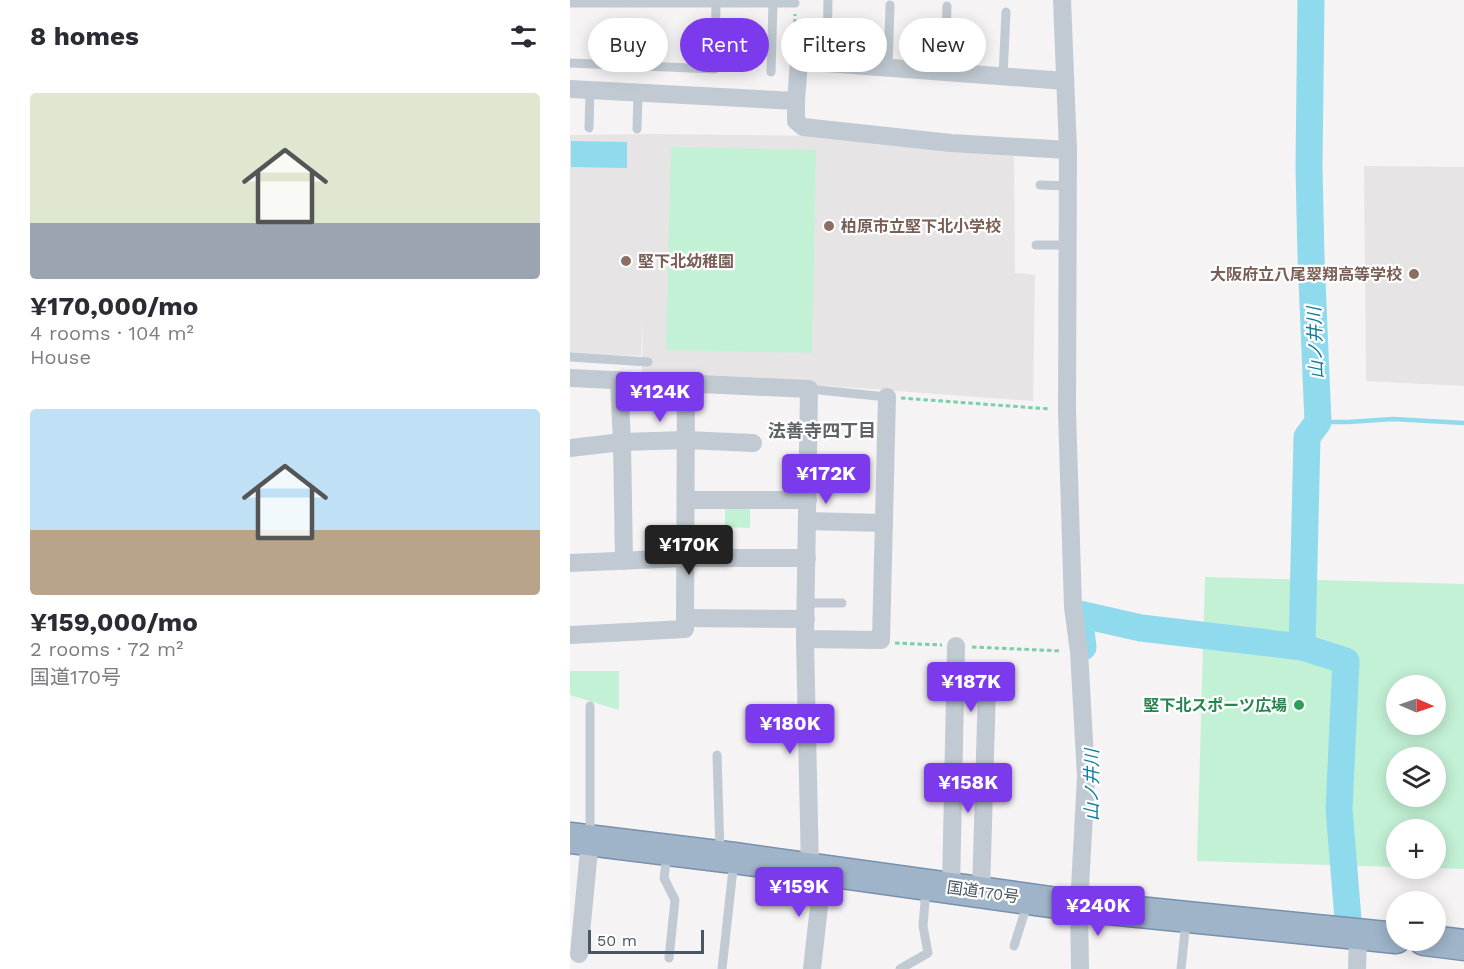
<!DOCTYPE html>
<meta charset="utf-8">
<style>
body{margin:0;font-family:"Work Sans","Noto Sans JP",sans-serif;background:#f7f7f7;color:#2b2b33;height:100vh;display:flex;flex-direction:column;font-size:22px;white-space:nowrap}
*{box-sizing:border-box;margin:0}
p{font-size:20px;color:#7c7c81}
.icon{flex:none;width:33px;height:33px;fill:none;stroke:currentColor;stroke-width:2;stroke-linecap:round;stroke-linejoin:round}
.map{position:relative;flex:1;overflow:hidden}
.drawer{display:flex;flex-direction:column;background:#fff;width:570px}
.drawer>*{flex:none}
.banner{position:absolute;left:18px;top:18px;width:570px;height:54px;display:flex;gap:12px}
.needle{width:39px;rotate:92deg}
.tools{position:absolute;left:816px;top:675px;display:grid;gap:12px}
.tools a{display:grid;place-items:center;width:60px;height:60px;border-radius:50%;background:#fff;box-shadow:0 3px 15px #0003;font-size:30px}
.scale{position:absolute;left:18px;bottom:15px;width:116px;box-sizing:border-box;padding-left:6px;border:3px solid #4a5661;border-top:0;font-size:16px;line-height:21px;white-space:nowrap;color:#4a5661;-webkit-text-stroke:4px #fff;paint-order:stroke}
.price{position:absolute;translate:-50% -51px;padding:0 14px;border-radius:6px;background:#7c3aed;color:#fff;font-size:20px;line-height:39px;filter:drop-shadow(0 2px 3px #0008)}
.price::after{content:'';position:absolute;left:50%;top:36px;width:18px;height:14px;margin-left:-9px;background:inherit;clip-path:polygon(0 0,100% 0,50% 100%)}
.price.on{background:#222;color:#fff}
ul{padding:0;list-style:none}
li{display:grid;align-content:center;gap:12px;height:318px;padding:0 30px}
li span{display:grid;place-items:center;height:186px;border-radius:6px;color:#555}
li>.icon{margin-inline-start:auto}
span .icon{width:108px;height:108px;fill:#fffc;stroke-width:1}
li b{font-size:26px}
h2{display:flex;justify-content:space-between;align-items:center;height:72px;padding:0 30px;font-size:26px}
.chip{padding:0 21px;border-radius:27px;background:#fff;box-shadow:0 3px 15px #0003;font-size:21px;line-height:54px}
.chip.on{background:#7c3aed;color:#fff}
main{display:flex;flex:1;min-height:0}
.map>svg:first-child{display:block}
.education{fill:#e6e4e5}
.green{fill:#c3f1d5;fill-rule:evenodd}
.water{fill:#90daee}
.lines{fill:none;stroke-linecap:round;stroke-linejoin:round}
.stream{stroke:#90daee;stroke-width:4.5}
.river{stroke:#90daee;stroke-width:27}
.trunk-casing{stroke:#7690ad;stroke-width:33}
.path{stroke:#7ad0a6;stroke-width:3;stroke-dasharray:4.5 3;stroke-linecap:butt}
.service{stroke:#c1cad2;stroke-width:9}
.minor{stroke:#c1cad2;stroke-width:18}
.trunk{stroke:#9fb4c9;stroke-width:30}
.education-dot{fill:#8d6e63;stroke:#fff;stroke-width:2}
.leisure-dot{fill:#2e9e5b;stroke:#fff;stroke-width:2}
.labels{text-anchor:middle;dominant-baseline:central;stroke-width:4.5;stroke-linejoin:round;paint-order:stroke}
.education-label{font-size:16px;font-weight:bold;fill:#785e54;stroke:#fff;text-anchor:start}
.leisure-label{font-size:16px;font-weight:bold;fill:#27864d;stroke:#fff;text-anchor:end}
.street-label{font-size:16px;fill:#4a5661;stroke:#fff}
.water-label{font-size:18px;font-style:italic;fill:#0c7c9b;stroke:#fff}
.neighbourhood-label{font-size:18px;font-weight:bold;fill:#5f6368;stroke:#fff}
</style>
<main>
<section class="drawer">
<h2>8 homes<svg class="icon" aria-label="filters" viewBox="0 0 24 24"><path d="M4 7h16M4 17h16"/><circle cx="9" cy="7" r="2"/><circle cx="15" cy="17" r="2"/></svg></h2>
<ul>
<li><span style="background:linear-gradient(#dfe7d0 70%,#9aa5b1 0)"><svg class="icon" aria-label="home" viewBox="0 0 24 24"><path d="M3 11l9-7 9 7M6 9v11h12V9"/></svg></span><div><b>¥170,000/mo</b><p>4 rooms · 104 m²</p><p>House</p></div></li>
<li><span style="background:linear-gradient(#bfe0f5 65%,#b9a48a 0)"><svg class="icon" aria-label="home" viewBox="0 0 24 24"><path d="M3 11l9-7 9 7M6 9v11h12V9"/></svg></span><div><b>¥159,000/mo</b><p>2 rooms · 72 m²</p><p>国道170号</p></div></li>
</ul>
</section>
<div class="map">
<svg width="894" height="969" viewBox="0 0 894 969">
<rect width="100%" height="100%" fill="#f5f3f3"/>
<g class="education">
<polygon points="80,134 252,136 444,155 445,273 465,275 463,401 72,372 73,315 71,356 0,354 0,135"/>
<polygon points="794,166 894,167 894,386 796,381"/>
</g>
<g class="green">
<polygon points="101,147 246,150 242,353 96,350"/>
<polygon points="155,507 180,508 180,528 155,527"/>
<path d="M635,577L894,584V869L866,868V830H826V867L627,861ZM826,686H866V724H826ZM826,758H866V796H826Z"/>
<polygon points="0,671 49,671 49,710 0,695"/>
</g>
<polygon class="water" points="1,141 57,142 57,168 1,167"/>
<g class="lines">
<polyline class="stream" points="748,422 778,422 823,419 894,423"/>
<g class="river">
<polyline points="513,647 509,614 571,628 732,647 776,661 769,809 778,919"/>
<polyline points="732,647 737,437 748,422 741,257 739,167 741,0"/>
</g>
<g class="trunk-casing">
<g id="trunk">
<polyline points="0,838 164,858 509,906 826,938"/>
<polyline points="854,940 894,945"/>
</g>
</g>
<g class="path">
<polyline points="224,46 225,14"/>
<polyline points="331,398 480,409"/>
<polyline points="325,643 372,645"/>
<polyline points="402,647 492,651"/>
</g>
<g class="service">
<polyline points="0,3 225,3"/>
<polyline points="0,63 145,69 146,3"/>
<polyline points="257,63 258,0"/>
<polyline points="318,68 320,5"/>
<polyline points="201,72 203,3"/>
<polyline points="375,72 377,6"/>
<polyline points="433,76 436,12"/>
<polyline points="19,128 20,90"/>
<polyline points="67,129 68,93"/>
<polyline points="470,185 498,186"/>
<polyline points="466,245 498,245"/>
<polyline points="0,357 78,362"/>
<polyline points="239,389 317,397"/>
<polyline points="236,603 272,603"/>
<polyline points="147,755 150,852"/>
<polyline points="20,835 20,706"/>
<polyline points="97,855 94,878 105,900 99,958"/>
<polyline points="444,946 458,902"/>
<polyline points="152,969 164,860"/>
<polyline points="330,969 358,953 353,926 356,890"/>
<polyline points="611,969 616,921"/>
</g>
<g class="minor">
<polyline points="492,0 498,150 497,411 503,607 509,651 516,777 509,906 510,969"/>
<polyline points="0,89 226,101 226,121 233,127 381,143 498,150"/>
<polyline points="226,101 229,61 495,81"/>
<polyline points="0,378 239,389 235,639 311,640 317,397"/>
<polyline points="49,380 52,442 54,561"/>
<polyline points="0,448 52,442 116,440 183,443"/>
<polyline points="116,500 238,500"/>
<polyline points="237,521 314,523"/>
<polyline points="0,563 115,558 237,558"/>
<polyline points="115,618 236,619"/>
<polyline points="0,635 115,629 116,384"/>
<polyline points="235,639 240,869"/>
<polyline points="381,888 386,646"/>
<polyline points="411,892 417,687"/>
<polyline points="9,954 20,840"/>
<polyline points="242,969 253,871"/>
<polyline points="787,969 788,934"/>
</g>
<use href="#trunk" class="trunk"/>
</g>
<g class="education-dot">
<circle cx="259" cy="226" r="6"/>
<circle cx="56" cy="261" r="6"/>
<circle cx="844" cy="274" r="6"/>
</g>
<circle class="leisure-dot" cx="729" cy="705" r="6"/>
<g class="labels">
<g class="education-label">
<text x="271" y="226">柏原市立堅下北小学校</text>
<text x="68" y="261">堅下北幼稚園</text>
<text x="832" y="274" text-anchor="end">大阪府立八尾翠翔高等学校</text>
</g>
<g class="leisure-label">
<text x="717" y="705">堅下北スポーツ広場</text>
</g>
<g class="street-label">
<text transform="translate(413 892) rotate(8)">国道170号</text>
</g>
<g class="water-label">
<text transform="translate(745 343) rotate(-92)">山ノ井川</text>
<text transform="translate(521 785) rotate(-90)">山ノ井川</text>
</g>
<g class="neighbourhood-label">
<text x="252" y="430">法善寺四丁目</text>
</g>
</g>
</svg>
<div class="tools">
<a><svg class="needle" viewBox="-14 -14 28 28"><path d="M0-13l5 13h-10z" fill="#e53935"/><path d="M0 13l5-13h-10z" fill="#7c7c81"/></svg></a>
<a><svg class="icon" aria-label="layers" viewBox="0 0 24 24"><path d="M12 4l9 5-9 5-9-5zM3 14l9 5 9-5"/></svg></a>
<a>+</a>
<a>−</a>
</div>
<div class="scale">50 m</div>
<b class="price" style="left:90px;top:423px">¥124K</b>
<b class="price" style="left:256px;top:505px">¥172K</b>
<b class="price on" style="left:119px;top:576px">¥170K</b>
<b class="price" style="left:401px;top:713px">¥187K</b>
<b class="price" style="left:220px;top:755px">¥180K</b>
<b class="price" style="left:398px;top:814px">¥158K</b>
<b class="price" style="left:229px;top:918px">¥159K</b>
<b class="price" style="left:528px;top:937px">¥240K</b>
<div class="banner">
<a class="chip">Buy</a>
<a class="chip on">Rent</a>
<a class="chip">Filters</a>
<a class="chip">New</a>
</div>
</div>
</main>
